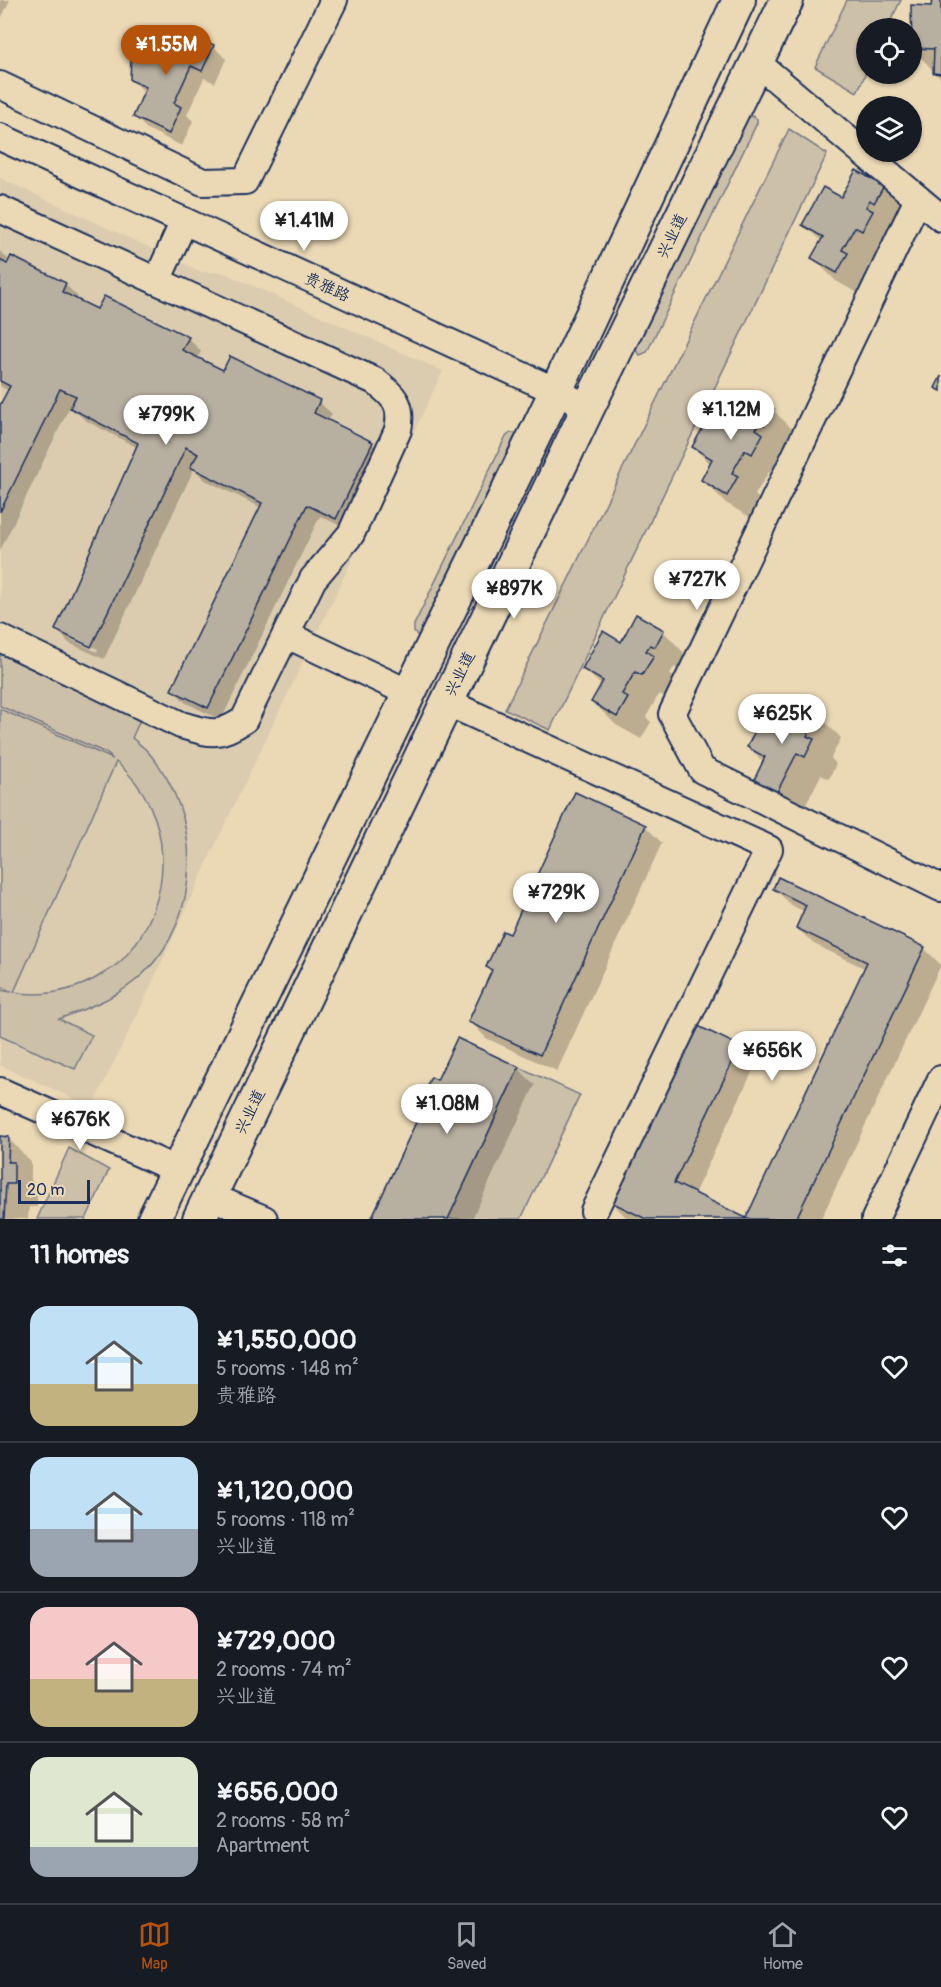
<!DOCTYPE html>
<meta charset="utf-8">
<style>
body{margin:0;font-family:Pangolin,"LXGW WenKai TC",sans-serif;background:#242831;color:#f1f3f6;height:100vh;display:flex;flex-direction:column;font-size:22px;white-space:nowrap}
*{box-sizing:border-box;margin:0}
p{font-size:20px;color:#9ea1a6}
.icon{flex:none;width:33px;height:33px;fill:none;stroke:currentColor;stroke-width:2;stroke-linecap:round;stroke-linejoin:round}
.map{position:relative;height:1219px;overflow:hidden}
.details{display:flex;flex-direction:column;background:#171b24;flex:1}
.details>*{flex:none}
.buttons{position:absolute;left:856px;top:18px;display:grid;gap:12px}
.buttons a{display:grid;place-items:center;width:66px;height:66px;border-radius:50%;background:#171b24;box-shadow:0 2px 4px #0004;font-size:30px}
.scale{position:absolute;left:18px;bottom:15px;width:72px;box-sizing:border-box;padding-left:6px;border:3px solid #1b2f5e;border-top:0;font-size:16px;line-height:21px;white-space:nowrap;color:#1b2f5e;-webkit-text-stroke:4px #ebd9b6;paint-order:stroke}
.price{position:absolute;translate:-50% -51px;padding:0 14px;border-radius:21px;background:#fff;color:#222;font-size:20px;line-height:39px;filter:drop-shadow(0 2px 3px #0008)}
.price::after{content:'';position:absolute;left:50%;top:36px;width:18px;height:14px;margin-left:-9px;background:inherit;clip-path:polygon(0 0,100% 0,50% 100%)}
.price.selected{background:#b45309;color:#fff}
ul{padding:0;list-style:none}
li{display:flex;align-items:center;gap:18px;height:150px;padding:0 30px}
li+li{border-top:2px solid #363941}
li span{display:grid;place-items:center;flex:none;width:168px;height:120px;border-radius:18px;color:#555}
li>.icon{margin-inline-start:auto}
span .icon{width:72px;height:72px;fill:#fffc;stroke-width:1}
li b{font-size:26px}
h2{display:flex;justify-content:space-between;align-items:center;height:72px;padding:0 30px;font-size:26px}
.dock{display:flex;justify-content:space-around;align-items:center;height:84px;border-top:2px solid #363941;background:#171b24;font-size:16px;color:#9ea1a6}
.dock a{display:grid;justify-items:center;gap:3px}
.dock .selected{color:#b45309}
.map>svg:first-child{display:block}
.built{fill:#dbccaf}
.green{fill:#cdc0a9;stroke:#747884;stroke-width:1.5;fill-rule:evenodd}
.shadow{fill:#0003;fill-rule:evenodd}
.building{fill:#b7afa0;stroke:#1b2f5e;stroke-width:1.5}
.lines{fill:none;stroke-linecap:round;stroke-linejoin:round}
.minor-casing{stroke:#1b2f5e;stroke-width:30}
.major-casing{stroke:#1b2f5e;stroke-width:36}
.minor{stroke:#ebd9b6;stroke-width:26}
.major{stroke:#ebd9b6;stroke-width:32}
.labels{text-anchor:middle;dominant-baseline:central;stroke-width:5;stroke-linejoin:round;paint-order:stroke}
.street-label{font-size:16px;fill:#1b2f5e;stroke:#ebd9b6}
</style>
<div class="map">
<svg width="941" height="1219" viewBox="0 0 941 1219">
<rect width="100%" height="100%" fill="#ebd9b6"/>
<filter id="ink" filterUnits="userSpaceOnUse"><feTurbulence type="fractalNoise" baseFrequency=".0167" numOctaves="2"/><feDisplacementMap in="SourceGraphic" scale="12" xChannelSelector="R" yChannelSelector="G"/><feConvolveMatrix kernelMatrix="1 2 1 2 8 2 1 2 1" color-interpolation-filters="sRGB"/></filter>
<g filter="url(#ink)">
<polygon class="built" points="0,178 202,272 222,272 443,371 217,841 143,1003 92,1107 0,1065"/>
<g class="green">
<polygon points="847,0 901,0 887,28 867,28 867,71 857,92 815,67"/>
<polygon points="752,116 757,119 757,123 647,352 640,355 637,352 636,348 747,118"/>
<polygon points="789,129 827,154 550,730 505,709"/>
<polygon points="510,433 515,433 518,437 423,635 418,636 414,632 414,625 505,438"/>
<path d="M0,654L140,720L132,738C138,743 144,747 149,753C203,815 203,917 143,974C119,997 90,1007 59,1019L92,1035L75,1069L0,1036V990L12,992L0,986V709L113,759L106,753L0,706ZM116,762C176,812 176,902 124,958C116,967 104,973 94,979C70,992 41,997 14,992Z"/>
<polygon points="519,1067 580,1095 521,1219 448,1219"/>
<polygon points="69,1148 109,1170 86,1219 37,1219"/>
</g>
<g class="shadow">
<polygon points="0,0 10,0 0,21"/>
<polygon points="933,0 941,0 941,79 912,48 912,28 933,7"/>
<polygon points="213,46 226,59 215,83 204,78 187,115 193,121 182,146 147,129 134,116 145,93 132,79 167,53"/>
<polygon points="883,187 906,210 886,253 879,249 865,272 871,278 861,295 836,281 813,258 822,242 804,224 841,199"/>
<path d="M0,251L8,259L5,264L65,284L78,297L76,300L98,311L188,338L201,351L197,359L224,372L230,358L319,402L332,414L328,421L372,443L385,456L349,530L320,516L221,720L186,703L173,690L262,508L205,480L194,469L104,659L69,643L57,630L138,448L85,420L70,406L0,551V409L9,391L0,386ZM70,636L98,649L97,652L70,639Z"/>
<polygon points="773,410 796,433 788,448 784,445 780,452 786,458 776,476 769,472 755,495 761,501 751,518 726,503 703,480 711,465 694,447 731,422"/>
<polygon points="663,631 686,655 678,670 674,667 670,674 676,680 666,698 659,694 646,717 651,722 641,739 616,725 593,702 602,686 584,669 622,644"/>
<polygon points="818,715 841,738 831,758 836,764 829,779 821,775 801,814 779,803 756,780 764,763 748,747"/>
<polygon points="645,826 662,843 557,1071 486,1038 470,1021 492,972 488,967 510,936"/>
<polygon points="774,888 924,948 941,965 821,1219 747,1219 866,969 814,944 797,928 805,912 791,905"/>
<polygon points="739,1047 756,1064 694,1194 746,1219 630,1219 626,1217 609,1200"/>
<polygon points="518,1068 535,1085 472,1219 376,1219 374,1217 424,1108 420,1104 438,1082"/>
<polygon points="0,1138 8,1138 31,1162 31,1180 37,1187 37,1207 29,1207 28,1219 0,1219"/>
</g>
<g class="building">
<polygon points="932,0 941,0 941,74 933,73 934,49 912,48 911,5 931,6"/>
<polygon points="177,28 214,45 202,71 191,66 174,103 181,107 169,134 133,117 146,87 130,80 131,56 145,41 166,51"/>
<polygon points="856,170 884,186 874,203 870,200 866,207 873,211 862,231 855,227 842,250 848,253 837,273 811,258 823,237 802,225 823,187 841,197"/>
<polygon points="11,256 66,283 62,292 97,309 104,296 189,337 182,350 223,370 230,356 320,400 314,413 373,442 336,519 307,505 208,708 171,690 262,503 190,467 198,454 186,447 91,647 55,630 138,443 70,408 76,396 60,389 0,512 0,405 10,386 0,381 0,260 7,264"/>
<polygon points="941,376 941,391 935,388"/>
<polygon points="746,393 774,409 764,425 760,423 756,429 763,434 752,454 745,450 732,473 738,476 727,496 701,480 712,459 692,447 713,410 731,420"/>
<polygon points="636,614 664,630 655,647 650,645 646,651 654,656 642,675 635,672 622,694 628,698 617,717 591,702 603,681 582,669 603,631 621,642"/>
<polygon points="798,703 818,714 807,736 814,739 805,757 797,753 777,792 754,780 765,757 747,747 763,715 785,727"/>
<polygon points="575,792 646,825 540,1055 468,1022 492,970 486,967 503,931 510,934"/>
<polygon points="778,877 925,947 796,1219 646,1219 607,1200 692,1023 740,1046 674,1183 746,1218 867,962 796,928 806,905 773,889"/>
<polygon points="457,1038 519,1067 448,1219 376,1219 372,1217 424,1105 418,1104 431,1077 437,1080"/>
<polygon points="0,1136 9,1137 8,1162 14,1162 14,1184 6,1184 4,1219 0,1219"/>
</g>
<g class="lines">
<g class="minor-casing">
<g id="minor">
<polyline points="756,62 941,218"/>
<polyline points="0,85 203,182 245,181 334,0"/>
<polyline points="0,137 556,391 588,408"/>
<polyline points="918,199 672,714 702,770 941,888"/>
<path d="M0,209L375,381C395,397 403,404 398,430L351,534L313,579L244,720C217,738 210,733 181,725L0,638"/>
<polyline points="157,281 184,221"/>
<polyline points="287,635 409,693"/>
<polyline points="446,702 769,849 594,1211"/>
<polyline points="0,1091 177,1170"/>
<polyline points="210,1196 264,1219"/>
<polyline points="875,1219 941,1079"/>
</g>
</g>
<g class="major-casing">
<g id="major">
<polyline points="154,1219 556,391 739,0"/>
<polyline points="199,1219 588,408 787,0"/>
</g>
</g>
<use href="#minor" class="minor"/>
<use href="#major" class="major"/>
</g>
</g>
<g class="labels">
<g class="street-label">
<text transform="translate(672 236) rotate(-64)">兴业道</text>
<text transform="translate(327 287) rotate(25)">贵雅路</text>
<text transform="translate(460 674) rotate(-64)">兴业道</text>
<text transform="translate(250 1112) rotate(-64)">兴业道</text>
</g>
</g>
</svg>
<div class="buttons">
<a><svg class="icon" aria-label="locate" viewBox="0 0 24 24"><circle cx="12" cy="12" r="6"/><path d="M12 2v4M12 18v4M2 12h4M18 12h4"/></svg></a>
<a><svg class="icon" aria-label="layers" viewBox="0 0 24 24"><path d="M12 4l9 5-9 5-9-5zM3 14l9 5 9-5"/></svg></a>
</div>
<div class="scale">20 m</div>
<b class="price selected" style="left:166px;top:76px">¥1.55M</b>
<b class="price" style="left:304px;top:252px">¥1.41M</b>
<b class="price" style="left:731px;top:441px">¥1.12M</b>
<b class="price" style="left:166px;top:446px">¥799K</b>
<b class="price" style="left:697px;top:611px">¥727K</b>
<b class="price" style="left:514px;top:620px">¥897K</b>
<b class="price" style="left:782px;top:745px">¥625K</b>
<b class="price" style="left:556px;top:924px">¥729K</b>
<b class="price" style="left:772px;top:1082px">¥656K</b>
<b class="price" style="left:447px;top:1135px">¥1.08M</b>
<b class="price" style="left:80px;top:1151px">¥676K</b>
</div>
<section class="details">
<h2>11 homes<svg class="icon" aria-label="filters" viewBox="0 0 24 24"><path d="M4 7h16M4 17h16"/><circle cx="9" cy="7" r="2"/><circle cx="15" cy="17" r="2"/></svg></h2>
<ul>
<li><span style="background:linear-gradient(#bfe0f5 65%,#c2b280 0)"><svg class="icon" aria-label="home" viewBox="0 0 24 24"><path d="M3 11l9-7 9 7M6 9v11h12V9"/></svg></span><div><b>¥1,550,000</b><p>5 rooms · 148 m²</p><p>贵雅路</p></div><svg class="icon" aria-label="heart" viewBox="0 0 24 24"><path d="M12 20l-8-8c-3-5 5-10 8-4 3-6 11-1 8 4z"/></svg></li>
<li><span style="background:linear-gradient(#bfe0f5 60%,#9aa5b1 0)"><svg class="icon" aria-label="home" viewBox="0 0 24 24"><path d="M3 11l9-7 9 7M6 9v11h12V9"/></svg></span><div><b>¥1,120,000</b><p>5 rooms · 118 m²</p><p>兴业道</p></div><svg class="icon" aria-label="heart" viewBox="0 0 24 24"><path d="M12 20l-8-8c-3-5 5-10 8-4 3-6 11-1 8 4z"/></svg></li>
<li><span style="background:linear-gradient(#f6c9c9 60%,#c2b280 0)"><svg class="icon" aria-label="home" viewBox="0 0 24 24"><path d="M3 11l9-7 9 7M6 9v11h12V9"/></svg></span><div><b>¥729,000</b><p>2 rooms · 74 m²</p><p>兴业道</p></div><svg class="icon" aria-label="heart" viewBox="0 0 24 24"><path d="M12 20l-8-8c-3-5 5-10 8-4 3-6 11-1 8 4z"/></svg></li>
<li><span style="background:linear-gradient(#dfe7d0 75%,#9aa5b1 0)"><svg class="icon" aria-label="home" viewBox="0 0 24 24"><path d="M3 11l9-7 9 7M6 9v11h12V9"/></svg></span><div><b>¥656,000</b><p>2 rooms · 58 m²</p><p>Apartment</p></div><svg class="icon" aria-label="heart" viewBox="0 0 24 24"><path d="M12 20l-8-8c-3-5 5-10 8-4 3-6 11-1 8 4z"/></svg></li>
</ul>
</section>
<nav class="dock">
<a class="selected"><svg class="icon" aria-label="map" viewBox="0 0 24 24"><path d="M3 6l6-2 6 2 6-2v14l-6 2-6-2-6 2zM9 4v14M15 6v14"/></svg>Map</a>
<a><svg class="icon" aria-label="saved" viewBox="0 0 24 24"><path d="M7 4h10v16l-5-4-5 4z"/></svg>Saved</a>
<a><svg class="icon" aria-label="home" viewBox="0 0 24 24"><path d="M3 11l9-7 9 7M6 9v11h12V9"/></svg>Home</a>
</nav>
